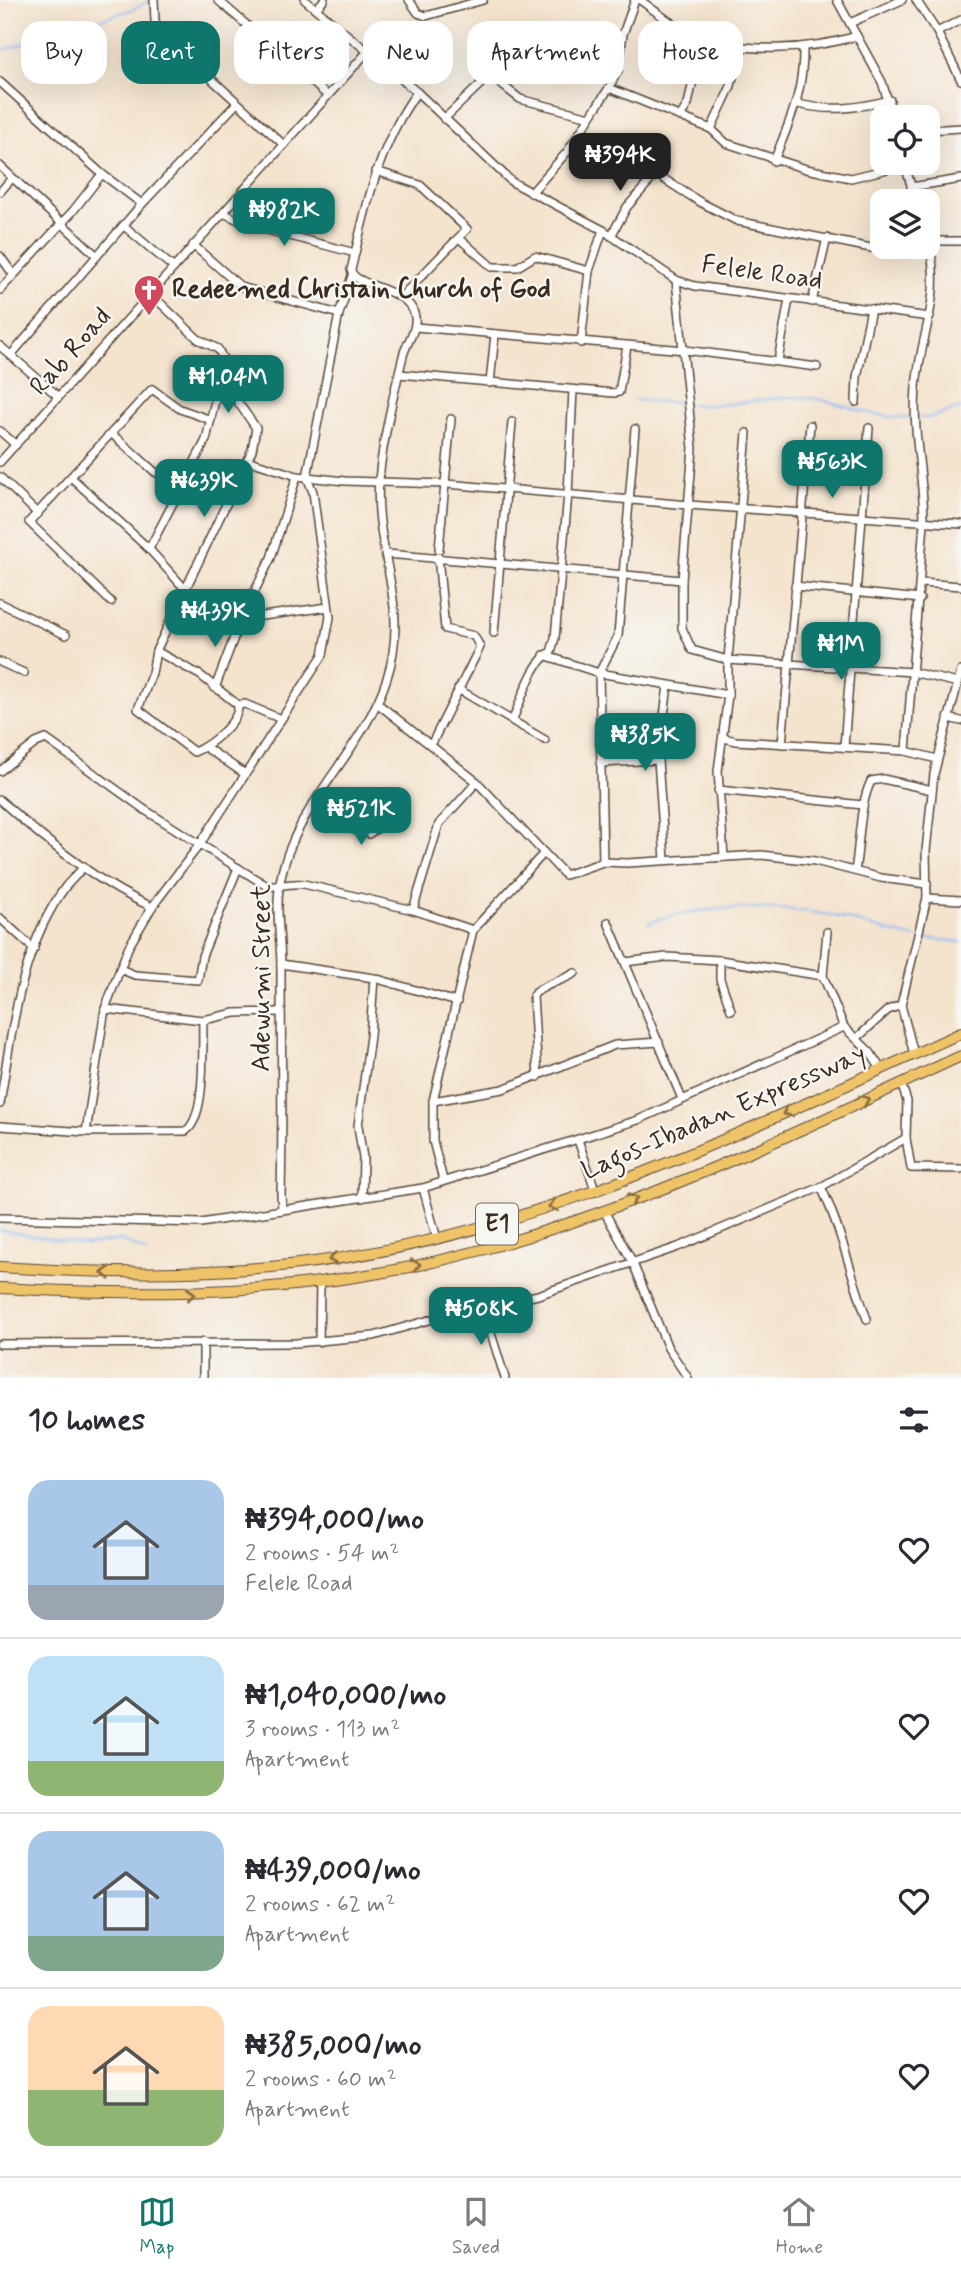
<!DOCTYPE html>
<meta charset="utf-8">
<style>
body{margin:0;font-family:Mynerve,sans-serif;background:#f7f7f7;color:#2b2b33;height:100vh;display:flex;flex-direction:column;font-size:26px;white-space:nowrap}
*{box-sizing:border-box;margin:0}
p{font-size:23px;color:#7c7c81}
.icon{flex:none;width:38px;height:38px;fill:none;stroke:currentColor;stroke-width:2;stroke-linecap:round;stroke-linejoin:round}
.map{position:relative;height:1378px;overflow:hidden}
.panel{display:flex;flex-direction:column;background:#fff;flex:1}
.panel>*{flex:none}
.guide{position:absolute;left:21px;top:21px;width:920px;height:63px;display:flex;gap:14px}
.buttons{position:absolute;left:870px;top:105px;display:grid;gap:14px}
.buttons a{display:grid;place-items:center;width:70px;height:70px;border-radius:14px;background:#fff;box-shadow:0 7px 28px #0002;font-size:35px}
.price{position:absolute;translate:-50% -60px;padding:0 16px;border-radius:14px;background:#0f766e;color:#fff;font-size:23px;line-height:46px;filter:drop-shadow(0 2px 4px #0008)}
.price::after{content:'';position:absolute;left:50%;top:42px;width:21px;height:16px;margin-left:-10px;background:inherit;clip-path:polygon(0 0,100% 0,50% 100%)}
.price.current{background:#222;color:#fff}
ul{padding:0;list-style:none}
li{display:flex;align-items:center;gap:21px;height:175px;padding:0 28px}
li+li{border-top:2px solid #e1e1e2}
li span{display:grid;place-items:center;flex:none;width:196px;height:140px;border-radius:21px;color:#555}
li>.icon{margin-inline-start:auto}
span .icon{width:84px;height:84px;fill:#fffc;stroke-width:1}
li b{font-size:30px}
h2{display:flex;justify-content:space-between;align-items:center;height:84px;padding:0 28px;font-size:30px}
.pill{padding:0 24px;border-radius:21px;background:#fff;box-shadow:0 7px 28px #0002;font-size:24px;line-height:63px}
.pill.current{background:#0f766e;color:#fff}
.menu{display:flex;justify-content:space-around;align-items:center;height:98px;border-top:2px solid #e1e1e2;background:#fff;font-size:19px;color:#7c7c81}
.menu a{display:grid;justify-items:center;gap:4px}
.menu .current{color:#0f766e}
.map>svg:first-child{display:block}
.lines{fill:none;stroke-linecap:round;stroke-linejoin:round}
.stream{stroke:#88b9f4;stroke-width:2}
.minor-casing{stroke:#574638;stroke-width:10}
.highway-casing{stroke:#574638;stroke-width:12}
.minor{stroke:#fff;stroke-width:7}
.highway{stroke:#efc469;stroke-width:10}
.oneway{stroke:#8c6f40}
.labels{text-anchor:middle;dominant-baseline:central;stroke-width:5;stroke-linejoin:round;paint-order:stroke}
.shield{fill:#f6f6f2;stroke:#73675e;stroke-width:2}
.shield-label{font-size:24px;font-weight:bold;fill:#3b2a1e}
.street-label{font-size:26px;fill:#3b2a1e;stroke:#f6f6f2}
.poi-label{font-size:26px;font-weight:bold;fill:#3b2a1e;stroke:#f6f6f2;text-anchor:start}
</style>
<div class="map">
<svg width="961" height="1378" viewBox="0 0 961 1378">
<rect width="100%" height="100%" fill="#f6f6f2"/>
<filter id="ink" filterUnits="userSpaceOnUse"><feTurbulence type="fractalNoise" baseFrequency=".0143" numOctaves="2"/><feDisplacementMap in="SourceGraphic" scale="14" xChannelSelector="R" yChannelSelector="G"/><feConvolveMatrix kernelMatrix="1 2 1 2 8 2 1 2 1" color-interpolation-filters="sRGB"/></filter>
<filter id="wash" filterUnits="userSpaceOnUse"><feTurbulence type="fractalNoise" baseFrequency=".00686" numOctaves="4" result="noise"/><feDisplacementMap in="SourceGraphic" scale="28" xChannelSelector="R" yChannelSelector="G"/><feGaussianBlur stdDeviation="1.57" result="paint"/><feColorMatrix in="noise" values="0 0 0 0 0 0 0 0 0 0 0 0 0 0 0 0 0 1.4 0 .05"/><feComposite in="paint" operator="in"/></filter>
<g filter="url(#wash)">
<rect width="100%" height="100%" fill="#f4e3cd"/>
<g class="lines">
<g class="stream">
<polyline points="0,51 134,9 150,0"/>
<polyline points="634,400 686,403"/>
<path d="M691,404C733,409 776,392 817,399C853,406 873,419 913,418"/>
<polyline points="919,418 928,418 961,408"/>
<path d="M648,923C700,903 792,905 847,919C869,925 891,934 915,937"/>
<polyline points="920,938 961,942"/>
<polyline points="0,1230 87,1245 121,1240 146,1252"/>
</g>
</g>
</g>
<g filter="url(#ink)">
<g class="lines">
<g class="minor-casing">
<g id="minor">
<polyline points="154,0 155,21 161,33 284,145"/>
<polyline points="218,0 327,95"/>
<polyline points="305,0 417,92 512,182 603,230 676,280 695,286 930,317"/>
<polyline points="409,0 418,13 426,16 483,0"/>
<path d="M640,0C657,12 674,27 694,35C741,55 810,50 857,36"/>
<polyline points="837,0 882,82 893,117"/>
<polyline points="916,0 937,32 961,80"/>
<polyline points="316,9 324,0"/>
<polyline points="850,23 902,0"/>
<polyline points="937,32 961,20"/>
<polyline points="488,74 520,99 590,117"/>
<polyline points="0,82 102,174 142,204"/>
<polyline points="609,88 711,129 726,143 806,169 851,178 904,165"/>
<path d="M417,92C378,146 366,207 351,270C354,288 411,287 415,317C417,331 406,343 403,356C393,397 383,438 379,480C373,551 411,604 387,678C363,753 294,804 280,882C275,908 281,940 281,967C281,1042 283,1118 281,1194L282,1210L423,1188L437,1239"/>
<path d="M798,104C831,112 857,108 890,100"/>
<polyline points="681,115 688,104 702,39"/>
<polyline points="444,119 512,54 548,48"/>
<polyline points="711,129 731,86 740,46"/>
<polyline points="928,130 961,128"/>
<polyline points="608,158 647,181"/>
<path d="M774,161C790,120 804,92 803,47"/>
<polyline points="904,163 916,201"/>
<polyline points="0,166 97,256"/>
<polyline points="376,171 420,185 467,229 401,297"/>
<polyline points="911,187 961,179"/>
<polyline points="0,192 12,178"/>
<polyline points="531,193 567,152 609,88 618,70 623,34 635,0"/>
<polyline points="223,213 252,226 355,253"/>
<polyline points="124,226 174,268"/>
<polyline points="611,236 627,207 656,174 700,202 737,221 871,248 931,253"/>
<polyline points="459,238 492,267 517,267 535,256 589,271"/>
<polyline points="928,241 961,241"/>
<polyline points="193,245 241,287 339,314"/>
<polyline points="0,256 13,274"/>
<polyline points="676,280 693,448 682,580 682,628 692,650 728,660 912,672 958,683"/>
<polyline points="0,290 73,211 102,174"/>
<polyline points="812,302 827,238"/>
<polyline points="415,327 685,350 817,367"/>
<polyline points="581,343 589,271 603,230"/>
<polyline points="0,346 59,397"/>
<polyline points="11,355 142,204 237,103"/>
<polyline points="778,361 789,299"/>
<path d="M223,368L235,398L256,428L252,450L156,651L152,673L138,709L194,752C209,746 240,722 238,705"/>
<polyline points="399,374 614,393 619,392 627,346"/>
<polyline points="490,383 495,334"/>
<polyline points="856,402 857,377 871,309"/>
<polyline points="0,431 16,445"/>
<polyline points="112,434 155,472 182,486"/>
<polyline points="247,460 297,476 345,481 447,484 689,505 961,524"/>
<polyline points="0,462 368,51"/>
<polyline points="0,477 38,514"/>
<polyline points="72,478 149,549 185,589"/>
<polyline points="149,549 206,440 224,361 218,349 198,339 151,294"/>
<polyline points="439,549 451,419"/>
<polyline points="387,554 682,580"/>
<polyline points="921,583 961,586"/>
<polyline points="795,586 920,599"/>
<polyline points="111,602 29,522 152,389 180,409 211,420"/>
<polyline points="0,603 66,635"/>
<polyline points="241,619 328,607"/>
<polyline points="494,633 512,422"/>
<polyline points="156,651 200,675 238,705 245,704 281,719"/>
<polyline points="544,655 599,673 728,695"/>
<polyline points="0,662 24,673"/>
<polyline points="215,688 241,619 271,558 297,476"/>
<polyline points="458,689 545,740"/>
<polyline points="377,703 477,782 565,875 603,862 627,863 761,855 815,861 881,878 927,884"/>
<polyline points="948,718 961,721"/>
<path d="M513,719C522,699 532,662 551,652L555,638L568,494L573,390"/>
<polyline points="724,738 736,741 906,751 937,759"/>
<polyline points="782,744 810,425"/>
<polyline points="431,745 480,647 474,636 445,629 438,557"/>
<polyline points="205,747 245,774"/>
<polyline points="844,747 869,428"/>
<path d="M906,751L924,523C924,477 912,434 916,388C920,334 944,296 928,240"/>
<polyline points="600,763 658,760"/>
<path d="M0,771L36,743L46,739L145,810L267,886C273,888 289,882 304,884L413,910L473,930"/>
<polyline points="718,790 863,805"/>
<path d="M0,800C44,840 97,883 152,907"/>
<polyline points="315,802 339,825 369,834 379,827 391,798"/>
<polyline points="724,857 718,771 728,695 728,660 747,433"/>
<polyline points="665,860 658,760 668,686"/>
<polyline points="603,862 599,673 618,636 635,429"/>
<path d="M855,871C860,842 859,806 871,781L883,779L932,790"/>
<polyline points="927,898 961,900"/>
<polyline points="413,910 439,824 477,782"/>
<polyline points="0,918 34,949"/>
<polyline points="608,922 682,1099"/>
<polyline points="827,932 823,976 844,1027 870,1052 881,1069"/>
<polyline points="720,960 720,979 731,1010"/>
<polyline points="625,962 667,957 720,960 823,976"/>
<polyline points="281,964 374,978 457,1002"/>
<polyline points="120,969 135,975 198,980 202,956 238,868"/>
<polyline points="105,1009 203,1020 235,1013 281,1012"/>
<polyline points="857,1038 888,1010 901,1005"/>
<polyline points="914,1054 901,1005 927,898 926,851 934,774 961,671"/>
<path d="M538,1077L533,996C540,985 563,981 575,973"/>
<polyline points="433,1101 503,1089 615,1045 659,1042"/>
<path d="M0,1104C12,1030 20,948 66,886C72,879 79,873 84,866"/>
<path d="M0,1126L86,1132L186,1131C207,1116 202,1046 203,1020"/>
<polyline points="86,1132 105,1009 128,948 152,907 200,844 323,655 330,617 313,492 307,477 339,314 352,276"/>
<polyline points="906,1138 911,1168 961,1169"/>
<polyline points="578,1140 596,1192"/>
<polyline points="443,1180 433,1141 433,1101 473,930 544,853"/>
<path d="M821,1187C841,1228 851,1276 867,1319"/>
<polyline points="423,1188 638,1120 844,1027"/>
<polyline points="362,1198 363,1158 358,1126 370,1036 374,978"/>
<polyline points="604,1211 632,1261 668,1348 688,1378"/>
<polyline points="0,1218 201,1223 282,1210"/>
<polyline points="483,1308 505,1378"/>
<polyline points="203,1342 203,1378"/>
<polyline points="319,1342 320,1283"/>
<polyline points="0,1344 296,1343 374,1336 443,1316 538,1295 678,1247 821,1187 906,1138 907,1101 901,1083"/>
</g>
</g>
<g class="highway-casing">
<g id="highway">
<path d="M0,1267C97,1273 193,1276 290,1265C530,1239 744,1131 961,1033"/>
<path d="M0,1288C129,1295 251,1296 379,1273C583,1237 774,1142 961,1056"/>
</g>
</g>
<use href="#minor" class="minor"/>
<use href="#highway" class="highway"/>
</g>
<defs><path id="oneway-chevron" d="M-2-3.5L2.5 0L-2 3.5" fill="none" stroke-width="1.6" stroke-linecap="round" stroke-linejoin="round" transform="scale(1.75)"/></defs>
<g class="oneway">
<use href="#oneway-chevron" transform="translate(865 1100) rotate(-24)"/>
<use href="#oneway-chevron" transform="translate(787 1112) rotate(156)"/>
<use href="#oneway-chevron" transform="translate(633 1199) rotate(-22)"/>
<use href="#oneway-chevron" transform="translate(553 1206) rotate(162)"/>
<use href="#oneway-chevron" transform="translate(333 1259) rotate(171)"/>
<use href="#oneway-chevron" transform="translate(416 1265) rotate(-13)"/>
<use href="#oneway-chevron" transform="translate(106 1273) rotate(-178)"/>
<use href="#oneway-chevron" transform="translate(191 1294) rotate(-2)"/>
</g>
</g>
<defs>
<g id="church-pin" transform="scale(1.575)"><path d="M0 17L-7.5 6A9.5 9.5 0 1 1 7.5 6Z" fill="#d1495b" stroke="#f6f6f2"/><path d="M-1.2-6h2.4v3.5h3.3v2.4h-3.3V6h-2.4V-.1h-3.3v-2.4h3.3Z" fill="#fff"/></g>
</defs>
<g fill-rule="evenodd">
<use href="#church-pin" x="149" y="290"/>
</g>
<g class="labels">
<rect class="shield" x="476" y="1203.5" width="42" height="41" rx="5"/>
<g class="shield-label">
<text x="497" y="1224">E1</text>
</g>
<g class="street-label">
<text transform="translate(762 273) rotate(8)">Felele Road</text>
<text transform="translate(71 352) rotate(-48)">Rab Road</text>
<text transform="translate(262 978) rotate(-90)">Adewumi Street</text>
<text transform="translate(724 1113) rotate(-23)">Lagos-Ibadan Expressway</text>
</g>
<g class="poi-label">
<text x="172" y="290">Redeemed Christain Church of God</text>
</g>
</g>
</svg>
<div class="buttons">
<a><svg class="icon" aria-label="locate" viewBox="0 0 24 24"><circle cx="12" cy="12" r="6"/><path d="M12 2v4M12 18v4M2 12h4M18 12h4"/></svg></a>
<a><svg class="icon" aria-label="layers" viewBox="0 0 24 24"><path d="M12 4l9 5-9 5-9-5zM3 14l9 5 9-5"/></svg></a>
</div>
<b class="price current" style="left:620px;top:193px">₦394K</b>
<b class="price" style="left:284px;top:248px">₦982K</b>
<b class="price" style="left:228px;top:415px">₦1.04M</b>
<b class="price" style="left:832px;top:500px">₦563K</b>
<b class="price" style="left:204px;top:519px">₦639K</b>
<b class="price" style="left:215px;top:649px">₦439K</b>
<b class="price" style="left:841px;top:682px">₦1M</b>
<b class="price" style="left:645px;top:773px">₦385K</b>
<b class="price" style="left:361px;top:847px">₦521K</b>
<b class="price" style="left:481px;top:1347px">₦508K</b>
<div class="guide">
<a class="pill">Buy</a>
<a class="pill current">Rent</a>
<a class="pill">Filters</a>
<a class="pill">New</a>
<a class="pill">Apartment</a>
<a class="pill">House</a>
</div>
</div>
<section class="panel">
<h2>10 homes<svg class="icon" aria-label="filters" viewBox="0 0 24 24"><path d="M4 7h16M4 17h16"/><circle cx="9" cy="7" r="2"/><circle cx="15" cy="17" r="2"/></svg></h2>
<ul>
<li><span style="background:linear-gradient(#a9c7e8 75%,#9aa5b1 0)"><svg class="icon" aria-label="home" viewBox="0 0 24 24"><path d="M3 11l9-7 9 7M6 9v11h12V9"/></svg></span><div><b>₦394,000/mo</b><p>2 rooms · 54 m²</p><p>Felele Road</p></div><svg class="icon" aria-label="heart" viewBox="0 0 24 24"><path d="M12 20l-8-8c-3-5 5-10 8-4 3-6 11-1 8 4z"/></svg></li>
<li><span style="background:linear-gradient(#bfe0f5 75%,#8fb573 0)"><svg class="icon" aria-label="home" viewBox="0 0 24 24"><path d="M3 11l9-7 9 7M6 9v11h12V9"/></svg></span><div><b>₦1,040,000/mo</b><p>3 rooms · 113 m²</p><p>Apartment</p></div><svg class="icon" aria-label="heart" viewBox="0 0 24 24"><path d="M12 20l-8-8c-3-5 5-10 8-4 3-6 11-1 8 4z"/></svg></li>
<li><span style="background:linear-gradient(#a9c7e8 75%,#7fa58c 0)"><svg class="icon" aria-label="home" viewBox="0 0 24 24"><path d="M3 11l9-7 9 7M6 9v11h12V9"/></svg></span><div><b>₦439,000/mo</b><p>2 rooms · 62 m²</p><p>Apartment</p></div><svg class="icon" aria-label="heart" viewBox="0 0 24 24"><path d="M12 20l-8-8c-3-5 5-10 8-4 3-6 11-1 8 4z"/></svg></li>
<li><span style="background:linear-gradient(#ffd9b3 60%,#8fb573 0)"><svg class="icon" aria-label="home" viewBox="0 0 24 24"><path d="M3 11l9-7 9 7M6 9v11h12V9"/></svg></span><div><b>₦385,000/mo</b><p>2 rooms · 60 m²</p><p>Apartment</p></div><svg class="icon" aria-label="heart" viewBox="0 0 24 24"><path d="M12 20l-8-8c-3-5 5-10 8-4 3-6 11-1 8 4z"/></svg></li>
</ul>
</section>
<nav class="menu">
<a class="current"><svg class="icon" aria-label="map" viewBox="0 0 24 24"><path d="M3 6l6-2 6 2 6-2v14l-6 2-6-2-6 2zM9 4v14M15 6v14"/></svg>Map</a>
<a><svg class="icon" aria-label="saved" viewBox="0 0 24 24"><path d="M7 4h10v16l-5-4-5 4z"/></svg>Saved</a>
<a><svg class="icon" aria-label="home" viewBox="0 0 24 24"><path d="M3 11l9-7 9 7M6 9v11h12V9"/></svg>Home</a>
</nav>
